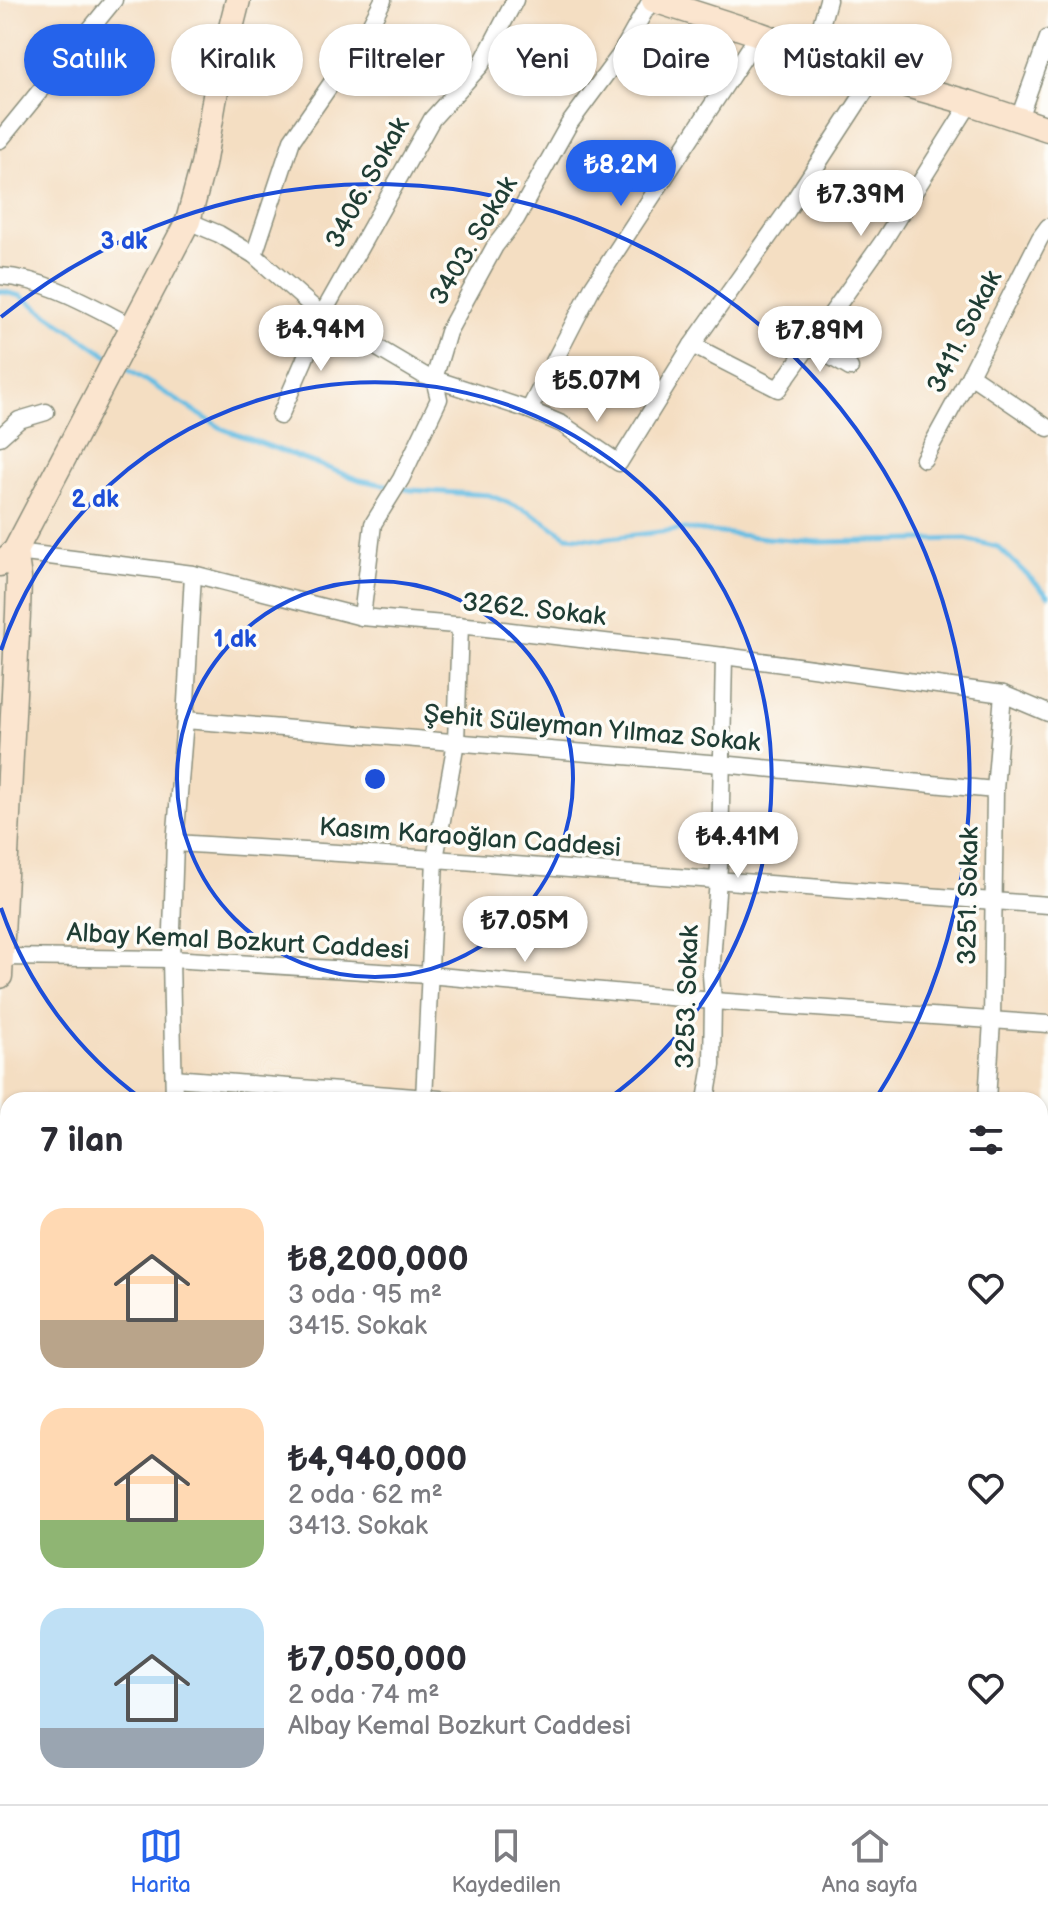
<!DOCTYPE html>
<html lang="tr">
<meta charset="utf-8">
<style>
body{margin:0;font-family:"Balsamiq Sans",sans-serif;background:#f7f7f7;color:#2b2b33;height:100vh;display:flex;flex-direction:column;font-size:30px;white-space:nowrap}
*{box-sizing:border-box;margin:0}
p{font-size:26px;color:#7c7c81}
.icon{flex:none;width:44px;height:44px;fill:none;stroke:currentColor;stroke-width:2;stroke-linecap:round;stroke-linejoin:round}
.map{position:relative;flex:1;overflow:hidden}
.panel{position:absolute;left:0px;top:1092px;width:1048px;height:712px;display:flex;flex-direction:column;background:#fff;border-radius:24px 24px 0 0;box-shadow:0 2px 6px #0004}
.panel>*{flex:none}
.hud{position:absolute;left:24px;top:24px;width:1000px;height:72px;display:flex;gap:16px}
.price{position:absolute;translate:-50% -68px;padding:0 18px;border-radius:28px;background:#fff;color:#222;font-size:26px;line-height:52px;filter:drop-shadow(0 2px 4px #0008)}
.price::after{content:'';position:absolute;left:50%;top:48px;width:24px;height:18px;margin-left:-12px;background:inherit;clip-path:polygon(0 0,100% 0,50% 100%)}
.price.current{background:#2563eb;color:#fff}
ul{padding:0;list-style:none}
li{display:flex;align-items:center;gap:24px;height:200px;padding:0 40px}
li span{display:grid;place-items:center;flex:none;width:224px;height:160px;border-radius:24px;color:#555}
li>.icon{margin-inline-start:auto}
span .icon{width:96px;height:96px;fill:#fffc;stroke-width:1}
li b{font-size:34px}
h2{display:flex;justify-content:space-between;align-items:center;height:96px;padding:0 40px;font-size:34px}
.chip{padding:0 28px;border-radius:36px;background:#fff;box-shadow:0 2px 6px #0004;font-size:28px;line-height:72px}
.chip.current{background:#2563eb;color:#fff}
.dock{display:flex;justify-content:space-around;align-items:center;height:112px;border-top:2px solid #e1e1e2;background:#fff;font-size:22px;color:#7c7c81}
.dock a{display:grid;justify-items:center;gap:4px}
.dock .current{color:#2563eb}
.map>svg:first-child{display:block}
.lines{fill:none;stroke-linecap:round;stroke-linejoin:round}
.stream{stroke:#66bde3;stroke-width:5}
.street-casing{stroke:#8a8e7b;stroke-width:19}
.secondary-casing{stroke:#8a8e7b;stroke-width:27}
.street{stroke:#fff;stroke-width:16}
.secondary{stroke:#fbe5cf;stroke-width:24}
.ring{fill:none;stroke:#1d4ed8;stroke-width:4}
.labels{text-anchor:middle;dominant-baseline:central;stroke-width:7;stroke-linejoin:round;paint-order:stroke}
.street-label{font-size:26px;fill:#1f3d34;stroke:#fdfcf7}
.centre{fill:#1d4ed8;stroke:#fdfcf7;stroke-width:4}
.ring-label{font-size:24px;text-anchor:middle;font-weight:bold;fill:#1d4ed8;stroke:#fdfcf7;stroke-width:7;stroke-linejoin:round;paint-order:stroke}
</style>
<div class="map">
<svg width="1048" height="1804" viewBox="0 0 1048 1804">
<rect width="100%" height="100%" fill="#fdfcf7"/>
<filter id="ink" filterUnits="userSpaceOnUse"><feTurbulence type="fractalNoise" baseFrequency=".0125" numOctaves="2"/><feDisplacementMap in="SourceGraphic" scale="16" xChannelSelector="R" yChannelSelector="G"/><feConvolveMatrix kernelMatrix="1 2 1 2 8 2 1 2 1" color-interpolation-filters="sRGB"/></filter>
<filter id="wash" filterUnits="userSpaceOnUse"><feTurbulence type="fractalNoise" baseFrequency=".006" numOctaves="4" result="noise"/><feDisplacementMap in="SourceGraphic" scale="32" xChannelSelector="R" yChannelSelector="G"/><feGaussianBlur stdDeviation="1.8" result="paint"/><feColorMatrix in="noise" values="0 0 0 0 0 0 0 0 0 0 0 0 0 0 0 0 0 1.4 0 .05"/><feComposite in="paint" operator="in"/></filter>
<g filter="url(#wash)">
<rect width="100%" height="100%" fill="#f4dec2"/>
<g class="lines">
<g class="stream">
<polyline points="0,291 21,296 108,356"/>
<polyline points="119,364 223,429 360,480 411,490 489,495 530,512 567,536 601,539 685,529 766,538 819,542 966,539 998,547 1048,595"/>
</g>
</g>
</g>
<g filter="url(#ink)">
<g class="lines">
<g class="street-casing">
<g id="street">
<polyline points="813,54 828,0"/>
<polyline points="1019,118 1048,38"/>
<polyline points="0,140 114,0"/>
<polyline points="188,221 219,234 254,255 322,315 425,376 529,410 562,424 619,463 692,345 787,211 875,76"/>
<polyline points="254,255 292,140 365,35 383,0"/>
<path d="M0,276C48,279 91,306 133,327"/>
<polyline points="809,344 850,368"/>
<polyline points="692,345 778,389 884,240 970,103"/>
<polyline points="970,375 1048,428"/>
<polyline points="529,410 592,288 759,34"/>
<polyline points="280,416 304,361 322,315 432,119 481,65 515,0"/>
<polyline points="0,437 19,420 46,412"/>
<polyline points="924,459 970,375 1040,238 1048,227"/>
<polyline points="9,551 193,574 362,617 478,627 724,656 1003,694 1048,713"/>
<polyline points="362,617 373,524 401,479 439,399 434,379 448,332 495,246 516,219 569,124 620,55 651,0"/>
<polyline points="185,720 721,764 995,790"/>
<polyline points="175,843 435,859 1048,905"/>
<polyline points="1,957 171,959 428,975 713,1001 1048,1024"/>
<polyline points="174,1078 452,1100"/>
<polyline points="174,1100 171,959 175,843 185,720 193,574"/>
<polyline points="424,1100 435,859 456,742 460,625"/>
<polyline points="706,1100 712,1065 713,1001 711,975 720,852 724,656"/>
<polyline points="987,1100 992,1021 995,790 1003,694"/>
<polyline points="1040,1151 1048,1151"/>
<polyline points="1040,1353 1048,1353"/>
<polyline points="0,1444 8,1444"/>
<polyline points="1040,1570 1048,1570"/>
<polyline points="1040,1690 1048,1691"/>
<polyline points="192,1796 192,1804"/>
<polyline points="559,1796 561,1804"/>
<polyline points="865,1796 866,1804"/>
<polyline points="265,1804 299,1796"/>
</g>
</g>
<g class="secondary-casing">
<g id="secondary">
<polyline points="654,0 759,34 875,76 970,103 1048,129"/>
<polyline points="0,564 15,551 188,221 203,165 218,79 238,0"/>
<polyline points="0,976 18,613 19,578 15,551"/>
<polyline points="0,1203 8,1203"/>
<polyline points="0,1589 8,1769"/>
<polyline points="9,1796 9,1804"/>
</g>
</g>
<use href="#street" class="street"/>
<use href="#secondary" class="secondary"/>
</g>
</g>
<g class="ring">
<circle cx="375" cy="779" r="198"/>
<path d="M142 1099A396 396 0 0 1 1 908M1 650A396 396 0 1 1 608 1099"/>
<path d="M1 317A594 594 0 0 1 876 1098"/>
</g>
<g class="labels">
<g class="street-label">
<text transform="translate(368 183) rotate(-61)">3406. Sokak</text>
<text transform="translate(474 241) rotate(-59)">3403. Sokak</text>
<text transform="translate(965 332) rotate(-63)">3411. Sokak</text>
<text transform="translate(534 610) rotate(6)">3262. Sokak</text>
<text transform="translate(592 729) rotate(5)">Şehit Süleyman Yılmaz Sokak</text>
<text transform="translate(470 838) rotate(4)">Kasım Karaoğlan Caddesi</text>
<text transform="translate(969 896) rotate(-89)">3251. Sokak</text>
<text transform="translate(238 942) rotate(3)">Albay Kemal Bozkurt Caddesi</text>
<text transform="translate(688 997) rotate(-88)">3253. Sokak</text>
</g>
</g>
<circle cx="375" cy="779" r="12" class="centre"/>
<g class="ring-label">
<text x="124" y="249">3 dk</text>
<text x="95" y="507">2 dk</text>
<text x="235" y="647">1 dk</text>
</g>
</svg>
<b class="price current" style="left:621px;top:208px">₺8.2M</b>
<b class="price" style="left:861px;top:238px">₺7.39M</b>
<b class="price" style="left:321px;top:373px">₺4.94M</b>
<b class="price" style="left:820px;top:374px">₺7.89M</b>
<b class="price" style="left:597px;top:424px">₺5.07M</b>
<b class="price" style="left:738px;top:880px">₺4.41M</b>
<b class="price" style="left:525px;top:964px">₺7.05M</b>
<div class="hud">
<a class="chip current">Satılık</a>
<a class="chip">Kiralık</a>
<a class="chip">Filtreler</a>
<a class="chip">Yeni</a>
<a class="chip">Daire</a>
<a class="chip">Müstakil ev</a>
</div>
<section class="panel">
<h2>7 ilan<svg class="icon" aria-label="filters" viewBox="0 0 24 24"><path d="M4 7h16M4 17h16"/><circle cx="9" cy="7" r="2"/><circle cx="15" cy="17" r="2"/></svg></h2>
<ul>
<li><span style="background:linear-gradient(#ffd9b3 70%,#b9a48a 0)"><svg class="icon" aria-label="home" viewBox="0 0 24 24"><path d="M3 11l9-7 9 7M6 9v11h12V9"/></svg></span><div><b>₺8,200,000</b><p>3 oda · 95 m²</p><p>3415. Sokak</p></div><svg class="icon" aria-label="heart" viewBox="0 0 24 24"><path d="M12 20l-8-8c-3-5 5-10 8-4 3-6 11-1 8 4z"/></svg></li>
<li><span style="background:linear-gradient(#ffd9b3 70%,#8fb573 0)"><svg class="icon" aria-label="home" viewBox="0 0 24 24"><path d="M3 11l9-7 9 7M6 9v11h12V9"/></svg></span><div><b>₺4,940,000</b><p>2 oda · 62 m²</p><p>3413. Sokak</p></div><svg class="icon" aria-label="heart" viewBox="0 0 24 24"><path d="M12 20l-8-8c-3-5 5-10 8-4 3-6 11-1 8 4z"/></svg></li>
<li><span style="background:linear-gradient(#bfe0f5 75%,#9aa5b1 0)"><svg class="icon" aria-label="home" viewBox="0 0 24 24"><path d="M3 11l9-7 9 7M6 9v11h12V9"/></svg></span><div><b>₺7,050,000</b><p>2 oda · 74 m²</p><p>Albay Kemal Bozkurt Caddesi</p></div><svg class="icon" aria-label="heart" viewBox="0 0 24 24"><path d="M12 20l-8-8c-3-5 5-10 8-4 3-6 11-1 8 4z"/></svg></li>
</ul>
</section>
</div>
<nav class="dock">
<a class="current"><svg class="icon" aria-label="map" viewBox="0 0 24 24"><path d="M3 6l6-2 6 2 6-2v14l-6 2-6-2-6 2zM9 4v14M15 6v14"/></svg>Harita</a>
<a><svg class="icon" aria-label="saved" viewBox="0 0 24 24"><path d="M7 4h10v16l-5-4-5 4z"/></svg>Kaydedilen</a>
<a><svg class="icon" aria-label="home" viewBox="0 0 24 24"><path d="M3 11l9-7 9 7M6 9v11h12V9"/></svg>Ana sayfa</a>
</nav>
